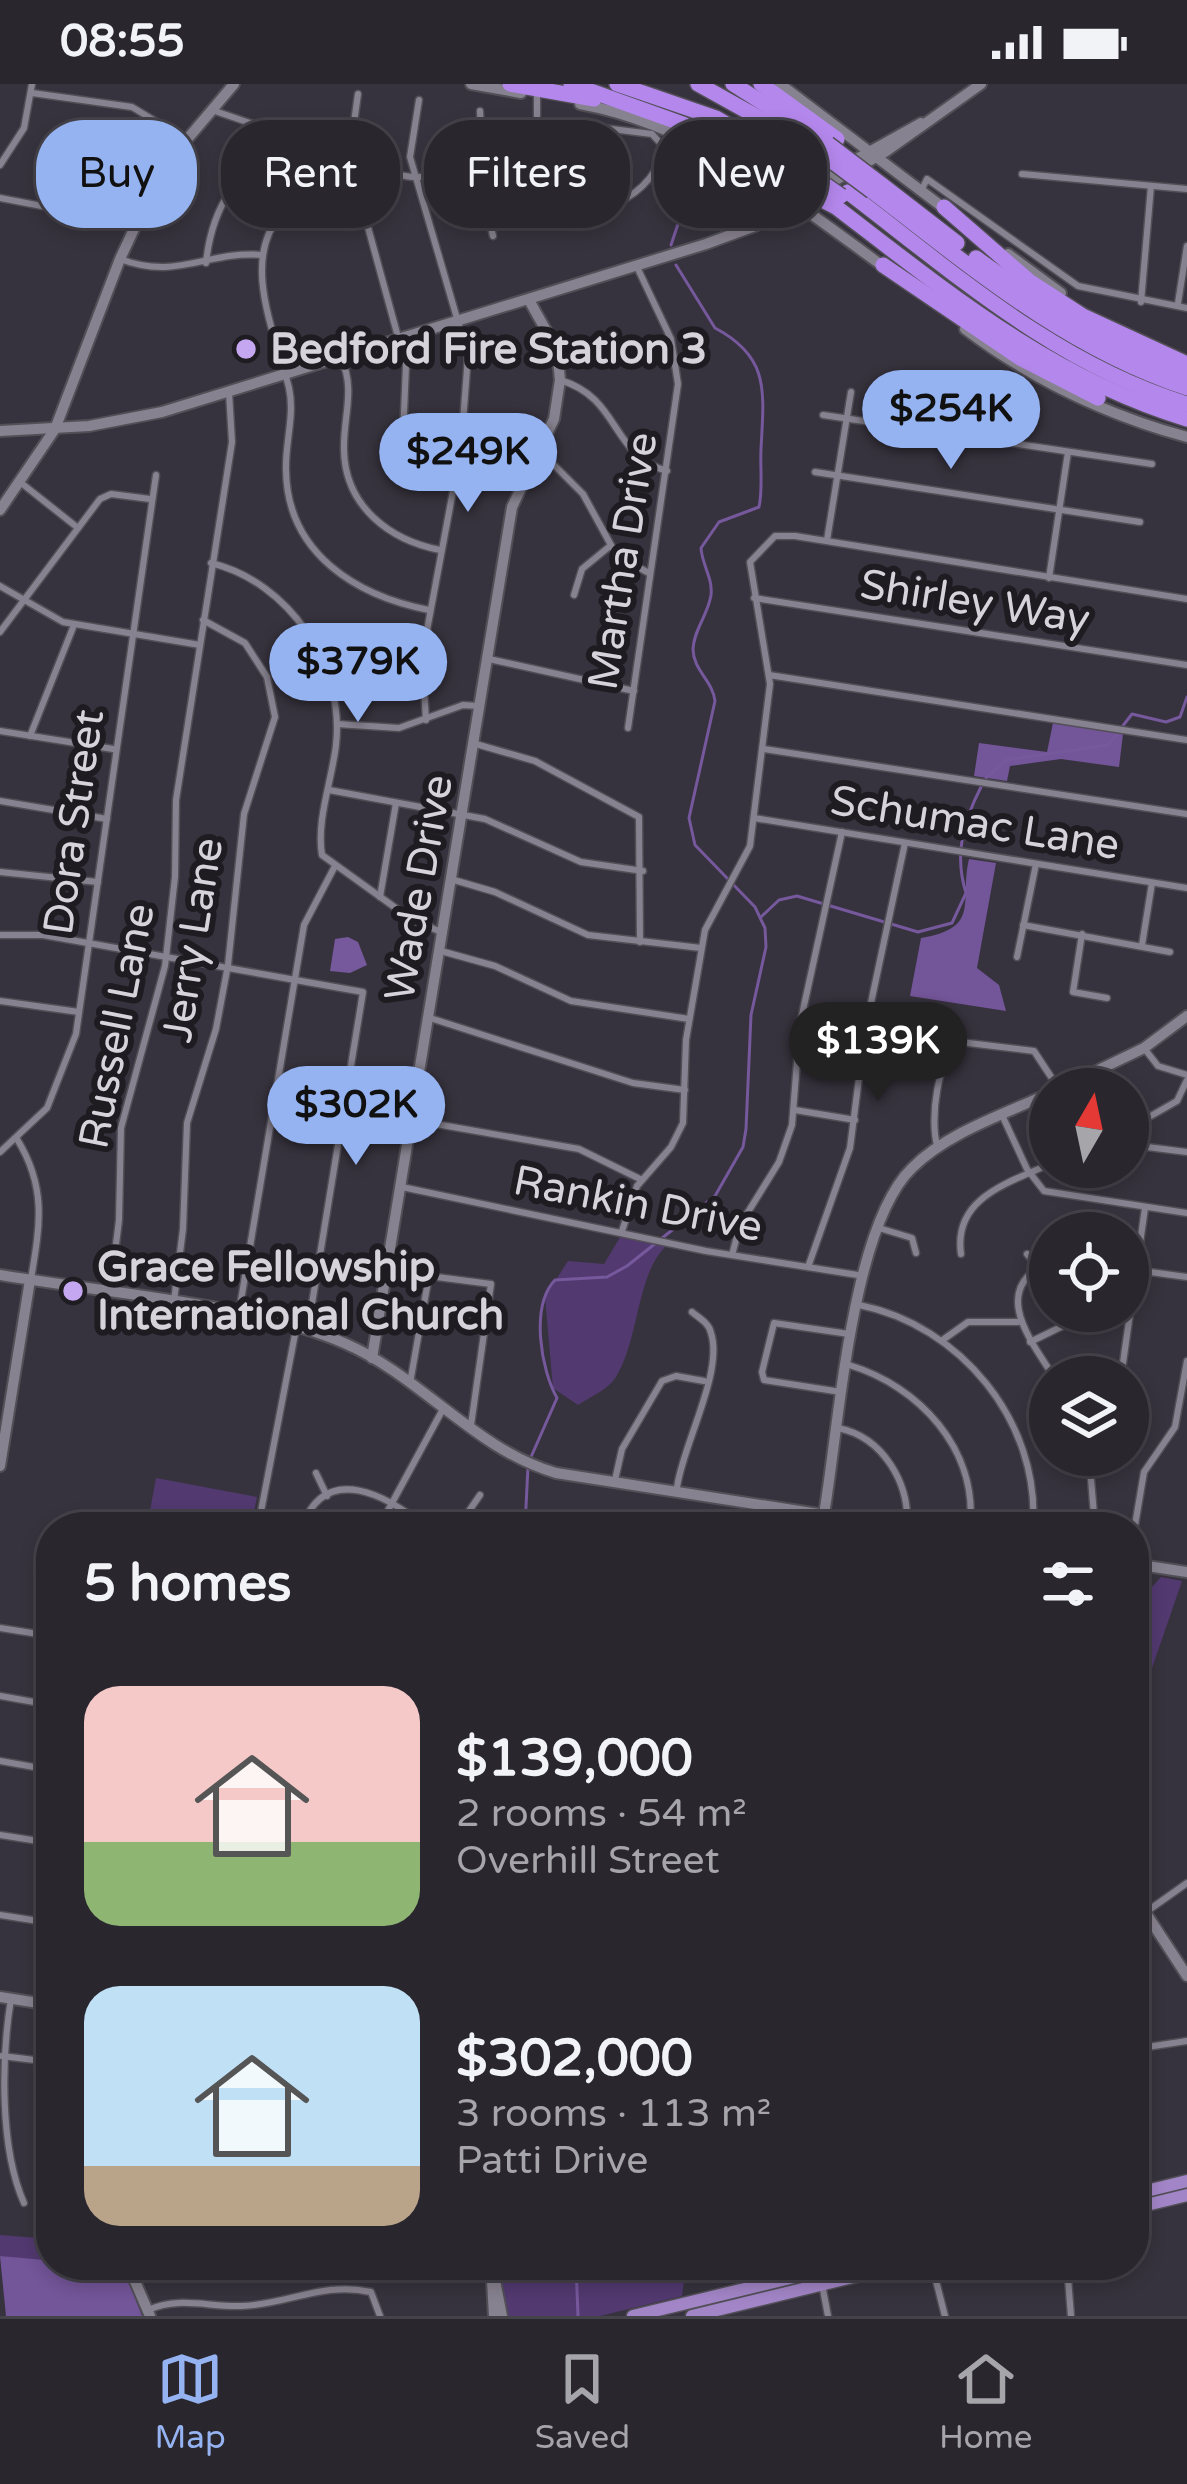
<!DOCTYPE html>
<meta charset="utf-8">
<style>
body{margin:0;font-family:"Varela Round",sans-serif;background:#35323a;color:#f1f3f6;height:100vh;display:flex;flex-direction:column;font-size:45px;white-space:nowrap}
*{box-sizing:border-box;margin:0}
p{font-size:39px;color:#a5a5aa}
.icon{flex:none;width:66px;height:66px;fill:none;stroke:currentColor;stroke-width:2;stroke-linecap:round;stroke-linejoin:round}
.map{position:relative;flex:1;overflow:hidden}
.details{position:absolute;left:36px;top:1428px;width:1113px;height:768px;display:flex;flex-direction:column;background:#29262e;border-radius:48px;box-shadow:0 6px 18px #0003,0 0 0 3px #45434a}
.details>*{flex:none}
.guide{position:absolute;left:36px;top:36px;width:1116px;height:108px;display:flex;gap:24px}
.needle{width:78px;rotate:9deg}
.controls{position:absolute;left:1029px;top:984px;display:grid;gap:24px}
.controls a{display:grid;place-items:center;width:120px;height:120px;border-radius:50%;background:#29262e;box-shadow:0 6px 18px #0003,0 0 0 3px #45434a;font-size:60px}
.price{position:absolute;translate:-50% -102px;padding:0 27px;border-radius:42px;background:#95b2f1;color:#111;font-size:39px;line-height:78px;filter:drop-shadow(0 3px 6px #0008)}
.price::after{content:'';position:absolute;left:50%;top:72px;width:36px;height:27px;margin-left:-18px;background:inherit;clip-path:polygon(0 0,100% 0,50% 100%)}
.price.active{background:#222;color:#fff}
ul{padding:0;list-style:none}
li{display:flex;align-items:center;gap:36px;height:300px;padding:0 48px}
li span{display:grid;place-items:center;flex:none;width:336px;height:240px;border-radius:36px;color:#555}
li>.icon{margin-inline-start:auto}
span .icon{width:144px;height:144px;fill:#fffc;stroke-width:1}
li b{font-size:51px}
h2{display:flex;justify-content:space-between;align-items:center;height:144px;padding:0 48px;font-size:51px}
.tag{padding:0 42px;border-radius:48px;background:#29262e;box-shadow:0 6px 18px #0003,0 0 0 3px #45434a;font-size:42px;line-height:108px}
.tag.active{background:#95b2f1;color:#111}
.status{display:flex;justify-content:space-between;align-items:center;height:84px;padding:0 60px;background:#29262e;direction:ltr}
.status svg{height:33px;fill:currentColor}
.menu{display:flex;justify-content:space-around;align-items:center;height:168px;border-top:3px solid #45434a;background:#29262e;font-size:33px;color:#a5a5aa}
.menu a{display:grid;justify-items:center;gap:6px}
.menu .active{color:#95b2f1}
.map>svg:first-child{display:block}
.green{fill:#523970}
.forest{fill:#735599}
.water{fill:#76589c}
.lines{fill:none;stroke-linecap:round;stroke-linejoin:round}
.stream{stroke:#76589c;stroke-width:3}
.street-casing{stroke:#524f57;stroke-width:9}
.secondary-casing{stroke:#524f57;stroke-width:14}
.primary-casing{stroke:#524f57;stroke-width:15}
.highway-casing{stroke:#524f57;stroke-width:18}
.street{stroke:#87828f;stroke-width:6}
.secondary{stroke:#87828f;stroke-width:10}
.primary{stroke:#a285c7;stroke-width:12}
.highway{stroke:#b487ec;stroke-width:15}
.highway-bridge-casing{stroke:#524f57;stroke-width:18;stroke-linecap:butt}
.highway-bridge{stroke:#b487ec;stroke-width:15}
.poi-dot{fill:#c5a6f0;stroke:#1e1c21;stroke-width:4.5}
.labels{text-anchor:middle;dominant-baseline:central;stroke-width:12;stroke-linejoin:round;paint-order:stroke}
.poi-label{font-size:42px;font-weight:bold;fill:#d6d3da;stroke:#1e1c21;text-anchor:start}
.street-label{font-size:42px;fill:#d6d3da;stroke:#1e1c21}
</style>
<div class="status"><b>08:55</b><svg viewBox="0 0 49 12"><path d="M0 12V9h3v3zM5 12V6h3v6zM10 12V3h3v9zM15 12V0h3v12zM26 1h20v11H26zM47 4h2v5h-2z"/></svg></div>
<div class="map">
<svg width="1187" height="2232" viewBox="0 0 1187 2232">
<rect width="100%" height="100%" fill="#37333e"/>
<g class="green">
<path d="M622,1150L667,1161C636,1190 640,1253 616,1293C609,1305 590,1313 578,1321L553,1304L545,1213L568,1177L604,1180Z"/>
<polygon points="156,1394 257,1413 251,1443 147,1443"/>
<polygon points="1161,1493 1182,1497 1140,1619 1134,1618 1134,1523"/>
<polygon points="0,2151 51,2155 51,2180 0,2172"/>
<polygon points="496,2181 686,2181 682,2212 600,2232 504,2232"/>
</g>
<g class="forest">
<polygon points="1053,639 1123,650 1119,683 1061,675 1010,682 1007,697 974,692 979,659 1047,668"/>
<path d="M969,775L996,779L977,884L999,901L1006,927L910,912L921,854C982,844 959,817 969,775Z"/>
<polygon points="0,2172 123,2183 142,2232 6,2232"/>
</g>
<polygon class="water" points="348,853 358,858 367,881 350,889 330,887 335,855"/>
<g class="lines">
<g class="stream">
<polyline points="671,161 681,131 709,131 722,120 723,103 712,75"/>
<polyline points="986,694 1006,676 1108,661 1132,630 1166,638 1180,633 1187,613"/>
<path d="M761,833L779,816L797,812L918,848L952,839L966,809C954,771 963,738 981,703"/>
<path d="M531,1373L557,1314C541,1286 530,1222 555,1196L607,1193L627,1182L715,1112L743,1063L746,1045L751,931L766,863L765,844L755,823L695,761L689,734L715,617C713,597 693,586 693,565C694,545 708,531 711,511C713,494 702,481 701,464L719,438L759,423C763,405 760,384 761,365C764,307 770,273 715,244L676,181"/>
<polyline points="525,1443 528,1382"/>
<polyline points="576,2181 578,2232"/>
</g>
<g class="street-casing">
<g id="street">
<polyline points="32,9 132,23 185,55"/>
<polyline points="358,10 349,74 406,282 402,375 421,395 453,403"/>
<polyline points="419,16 410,73 468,272 461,364 422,573 426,636"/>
<polyline points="212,26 279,49 305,109"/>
<polyline points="480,27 484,113 493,152"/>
<path d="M563,39L652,50L662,61C664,108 579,153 549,106C538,87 538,62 537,40Z"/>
<polyline points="600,59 602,43"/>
<polyline points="0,81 24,44 32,0"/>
<polyline points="1022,90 1187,105"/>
<polyline points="922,105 927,95 1078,202 1187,224"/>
<polyline points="0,114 135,140"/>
<path d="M120,175C178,197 208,166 262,171"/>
<path d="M206,179C212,120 238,88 285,55"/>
<polyline points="1141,218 1151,102"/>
<polyline points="1178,219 1187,162"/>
<path d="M341,274C356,306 343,332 344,366C345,422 389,456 440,466"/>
<path d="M560,296C621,314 610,371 667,387"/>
<polyline points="823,331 1152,380"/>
<polyline points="539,366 583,410 617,472 649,489"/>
<polyline points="815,388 1140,438"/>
<polyline points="20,398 78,444"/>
<polyline points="827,456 851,308"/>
<path d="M211,479C289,498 345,581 336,661C332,696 316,737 322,771L411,835L441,848"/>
<polyline points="1049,494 1068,368"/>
<polyline points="0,502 63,538 200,561"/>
<polyline points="574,511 582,485 610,462"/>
<polyline points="754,514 1187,581"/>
<path d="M429,526C357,512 287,470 286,386C285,359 295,331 289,304C276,251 240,178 281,130C299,109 339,82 368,84C390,86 409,98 431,91C467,80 497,49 537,40V12"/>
<polyline points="0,548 100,415 111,410 150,415"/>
<polyline points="489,575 634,607"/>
<polyline points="390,583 420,590"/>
<polyline points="769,591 1187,656"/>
<polyline points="337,640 399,644 463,621 479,622"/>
<polyline points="628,644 678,300 671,255 637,183"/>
<polyline points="0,647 113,665"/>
<polyline points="30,652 74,541"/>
<polyline points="476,660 535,677 639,733 640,858"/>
<polyline points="764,665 1187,730"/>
<polyline points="329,706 485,735 581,778 643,787"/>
<polyline points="0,717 107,735"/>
<polyline points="754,734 1187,804"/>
<polyline points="0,788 98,798"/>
<polyline points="454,796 495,808 588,851 701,864"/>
<polyline points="380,813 396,719"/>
<polyline points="1023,841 1170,868"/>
<polyline points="1082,850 1073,908 1107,914"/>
<polyline points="0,851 43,851 363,908 308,1244"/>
<polyline points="1142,861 1152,799"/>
<polyline points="441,867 495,882 571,917 689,935"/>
<polyline points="1017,873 1036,780"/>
<polyline points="0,917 79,928"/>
<polyline points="430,934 633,999 685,1006"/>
<polyline points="1144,964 1158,982 1187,991"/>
<polyline points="795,1026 855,1036"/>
<polyline points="1002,1031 1027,1085 1044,1107 1187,1129"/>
<polyline points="413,1036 579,1065 642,1096"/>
<polyline points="1130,1044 1147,1063 1187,1068"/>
<polyline points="1128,1045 1177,1017 1187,996"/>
<path d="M17,1055C47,1104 40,1141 31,1195"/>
<path d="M937,1061C930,1036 937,973 960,958L1034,967L1059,1005"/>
<polyline points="0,1068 47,1024 76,950 156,391"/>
<polyline points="402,1103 706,1167 864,1192"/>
<polyline points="879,1144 912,1154 916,1169"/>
<polyline points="622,1147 637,1102 671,1063 683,1039 686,956 705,846 750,762 770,600 750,478 775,452 795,452 1187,515"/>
<path d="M961,1170C953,1114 1008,1099 1050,1080"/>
<polyline points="1027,1170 1038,1184"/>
<polyline points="732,1171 740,1141 779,1078 792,1041 800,940 842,748"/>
<path d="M1050,1178C988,1204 1031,1257 1054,1293"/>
<polyline points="808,1183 850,1064 865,947 905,759"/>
<polyline points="1128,1185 1187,1193"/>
<polyline points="110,1209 119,1136 121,1044 165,882 175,793 176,716 232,358 229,308"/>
<polyline points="174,1217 183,1145 187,1039 216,945 228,881 244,730 275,633 267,593 245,559 203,536"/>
<path d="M859,1221C960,1241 1040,1337 1033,1443"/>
<polyline points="239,1228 304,841 335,782"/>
<polyline points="944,1255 968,1238 1018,1238"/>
<polyline points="1030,1258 1065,1241"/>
<path d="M849,1281C919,1302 978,1365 970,1443"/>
<polyline points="1121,1293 1145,1124"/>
<polyline points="410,1299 429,1192 491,1200 471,1341"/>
<polyline points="841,1308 764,1296 762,1288 774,1239 849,1250"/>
<path d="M838,1344C883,1353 910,1399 907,1443"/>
<polyline points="1089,1371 1095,1443"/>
<polyline points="316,1389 327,1412"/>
<polyline points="615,1396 622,1365 662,1297 676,1292 704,1297"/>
<path d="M677,1404C681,1365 724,1288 711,1249C709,1239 699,1234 692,1228"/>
<polyline points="258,1443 296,1245"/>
<path d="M302,1443C326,1376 389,1413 426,1443"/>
<polyline points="379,1443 443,1325"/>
<polyline points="458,1443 480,1411"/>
<polyline points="589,1443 609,1438 637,1443"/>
<polyline points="1134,1447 1144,1388 1175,1343 1187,1277"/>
<polyline points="0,1544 51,1552"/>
<polyline points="0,1612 51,1621"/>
<polyline points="0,1677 51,1686"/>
<polyline points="0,1751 51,1759"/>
<polyline points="1146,1828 1187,1799"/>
<polyline points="0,1831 51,1839"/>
<path d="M11,1915C1,1976 0,2065 24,2119"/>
<polyline points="1134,1965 1187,1957"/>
<polyline points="2,1972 51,1978"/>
<polyline points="932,2181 945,2232"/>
<polyline points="1067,2181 1071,2232"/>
<polyline points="822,2200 828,2232"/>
<path d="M148,2226C179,2212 208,2223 241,2222C287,2221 323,2197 371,2208L380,2232"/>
</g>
</g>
<g class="secondary-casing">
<g id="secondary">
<polyline points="471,0 521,9"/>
<polyline points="780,0 949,128"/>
<path d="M580,20C696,41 795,118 888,186"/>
<polyline points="817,97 921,39"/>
<polyline points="787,101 833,74"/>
<polyline points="741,145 790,112"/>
<polyline points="1008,170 1061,209"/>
<path d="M965,245C1031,295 1107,331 1187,353"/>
<polyline points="0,347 89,342 162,328 706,160 755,142 885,68 981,0"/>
<polyline points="0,426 55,345 120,175 162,85 234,0"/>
<polyline points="1059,1005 1144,964 1187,932"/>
<path d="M0,1191C100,1208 254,1220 344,1259C421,1292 474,1365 556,1389L902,1443"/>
<polyline points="372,1274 512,423 554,335 560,296 557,266 529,216"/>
<polyline points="0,1382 30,1196"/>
<path d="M824,1430C839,1343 851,1143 912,1084C948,1048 1005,1030 1050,1009"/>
<polyline points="1134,1480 1187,1488"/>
<polyline points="1134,1811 1187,1892"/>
<polyline points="0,1913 51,1921"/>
<polyline points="128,2181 150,2232"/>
<polyline points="492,2181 502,2232"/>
<polyline points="492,2197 494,2232"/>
</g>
</g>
<g class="primary-casing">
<g id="primary">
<polyline points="1134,2110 1187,2097"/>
<polyline points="1134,2124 1187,2111"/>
<polyline points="633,2232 844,2181"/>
<polyline points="692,2232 902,2181"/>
</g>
</g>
<g class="highway-casing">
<g id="highway">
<polyline points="510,0 594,15"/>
<polyline points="571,0 683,40 783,96"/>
<polyline points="617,0 716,34 801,84"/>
<polyline points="698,0 817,66"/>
<polyline points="733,0 828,60"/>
<polyline points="761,0 837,55"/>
<polyline points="882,101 957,159"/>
<path d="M872,107C972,184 1066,264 1187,304"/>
<path d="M848,108C954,189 1056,280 1187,320"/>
<path d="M836,123C947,208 1051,294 1187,335"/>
<polyline points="944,123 1029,197 1083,232 1187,280"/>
<polyline points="976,174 1068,239 1187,292"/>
<polyline points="883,181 1020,274 1098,314"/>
</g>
</g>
<use href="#street" class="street"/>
<use href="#secondary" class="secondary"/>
<use href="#primary" class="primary"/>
<use href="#highway" class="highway"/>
<g class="highway-bridge-casing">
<g id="highway-bridge">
<polyline points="828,60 882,101"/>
<polyline points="817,66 872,107"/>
<polyline points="801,84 841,112"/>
<polyline points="783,96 836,123"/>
</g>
</g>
<use href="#highway-bridge" class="highway-bridge"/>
</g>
<g class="poi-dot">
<circle cx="246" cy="265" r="12"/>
<circle cx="73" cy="1207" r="12"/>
</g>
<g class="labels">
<g class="poi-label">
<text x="270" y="265">Bedford Fire Station 3</text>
<text x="97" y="1183">Grace Fellowship<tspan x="97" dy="48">International Church</tspan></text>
</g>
<g class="street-label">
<text transform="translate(623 477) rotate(-81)">Martha Drive</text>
<text transform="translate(975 518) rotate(9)">Shirley Way</text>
<text transform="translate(74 738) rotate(-82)">Dora Street</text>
<text transform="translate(975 739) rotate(9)">Schumac Lane</text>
<text transform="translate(419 804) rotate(-80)">Wade Drive</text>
<text transform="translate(193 856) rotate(-81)">Jerry Lane</text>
<text transform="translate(117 942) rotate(-79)">Russell Lane</text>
<text transform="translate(638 1120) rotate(11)">Rankin Drive</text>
</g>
</g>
</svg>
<div class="controls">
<a><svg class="needle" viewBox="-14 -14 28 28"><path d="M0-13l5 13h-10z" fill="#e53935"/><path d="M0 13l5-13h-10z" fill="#a5a5aa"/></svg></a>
<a><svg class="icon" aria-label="locate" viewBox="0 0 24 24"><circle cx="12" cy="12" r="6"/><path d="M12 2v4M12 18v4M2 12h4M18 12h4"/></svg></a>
<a><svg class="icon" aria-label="layers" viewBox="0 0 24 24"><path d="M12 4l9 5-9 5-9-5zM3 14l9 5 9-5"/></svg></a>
</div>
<b class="price" style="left:951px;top:388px">$254K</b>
<b class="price" style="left:468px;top:431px">$249K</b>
<b class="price" style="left:358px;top:641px">$379K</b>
<b class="price active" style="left:878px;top:1020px">$139K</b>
<b class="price" style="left:356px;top:1084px">$302K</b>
<div class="guide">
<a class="tag active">Buy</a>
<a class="tag">Rent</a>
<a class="tag">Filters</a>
<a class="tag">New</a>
</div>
<section class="details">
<h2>5 homes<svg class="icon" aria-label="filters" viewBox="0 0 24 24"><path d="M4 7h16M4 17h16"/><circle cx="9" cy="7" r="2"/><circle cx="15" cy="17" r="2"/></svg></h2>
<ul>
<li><span style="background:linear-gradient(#f6c9c9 65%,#8fb573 0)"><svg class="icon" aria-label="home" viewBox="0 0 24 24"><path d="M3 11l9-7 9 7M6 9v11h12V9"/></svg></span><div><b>$139,000</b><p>2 rooms · 54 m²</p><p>Overhill Street</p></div></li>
<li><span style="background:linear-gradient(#bfe0f5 75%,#b9a48a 0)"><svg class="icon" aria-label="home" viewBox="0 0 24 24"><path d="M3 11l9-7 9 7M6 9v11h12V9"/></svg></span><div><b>$302,000</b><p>3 rooms · 113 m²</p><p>Patti Drive</p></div></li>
</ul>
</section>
</div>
<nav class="menu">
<a class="active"><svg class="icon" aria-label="map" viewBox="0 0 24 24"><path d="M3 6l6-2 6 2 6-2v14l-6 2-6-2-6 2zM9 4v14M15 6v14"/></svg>Map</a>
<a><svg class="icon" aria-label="saved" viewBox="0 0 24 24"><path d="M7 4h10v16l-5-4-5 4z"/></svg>Saved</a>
<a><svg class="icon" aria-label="home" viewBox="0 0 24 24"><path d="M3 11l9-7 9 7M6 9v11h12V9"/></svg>Home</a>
</nav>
